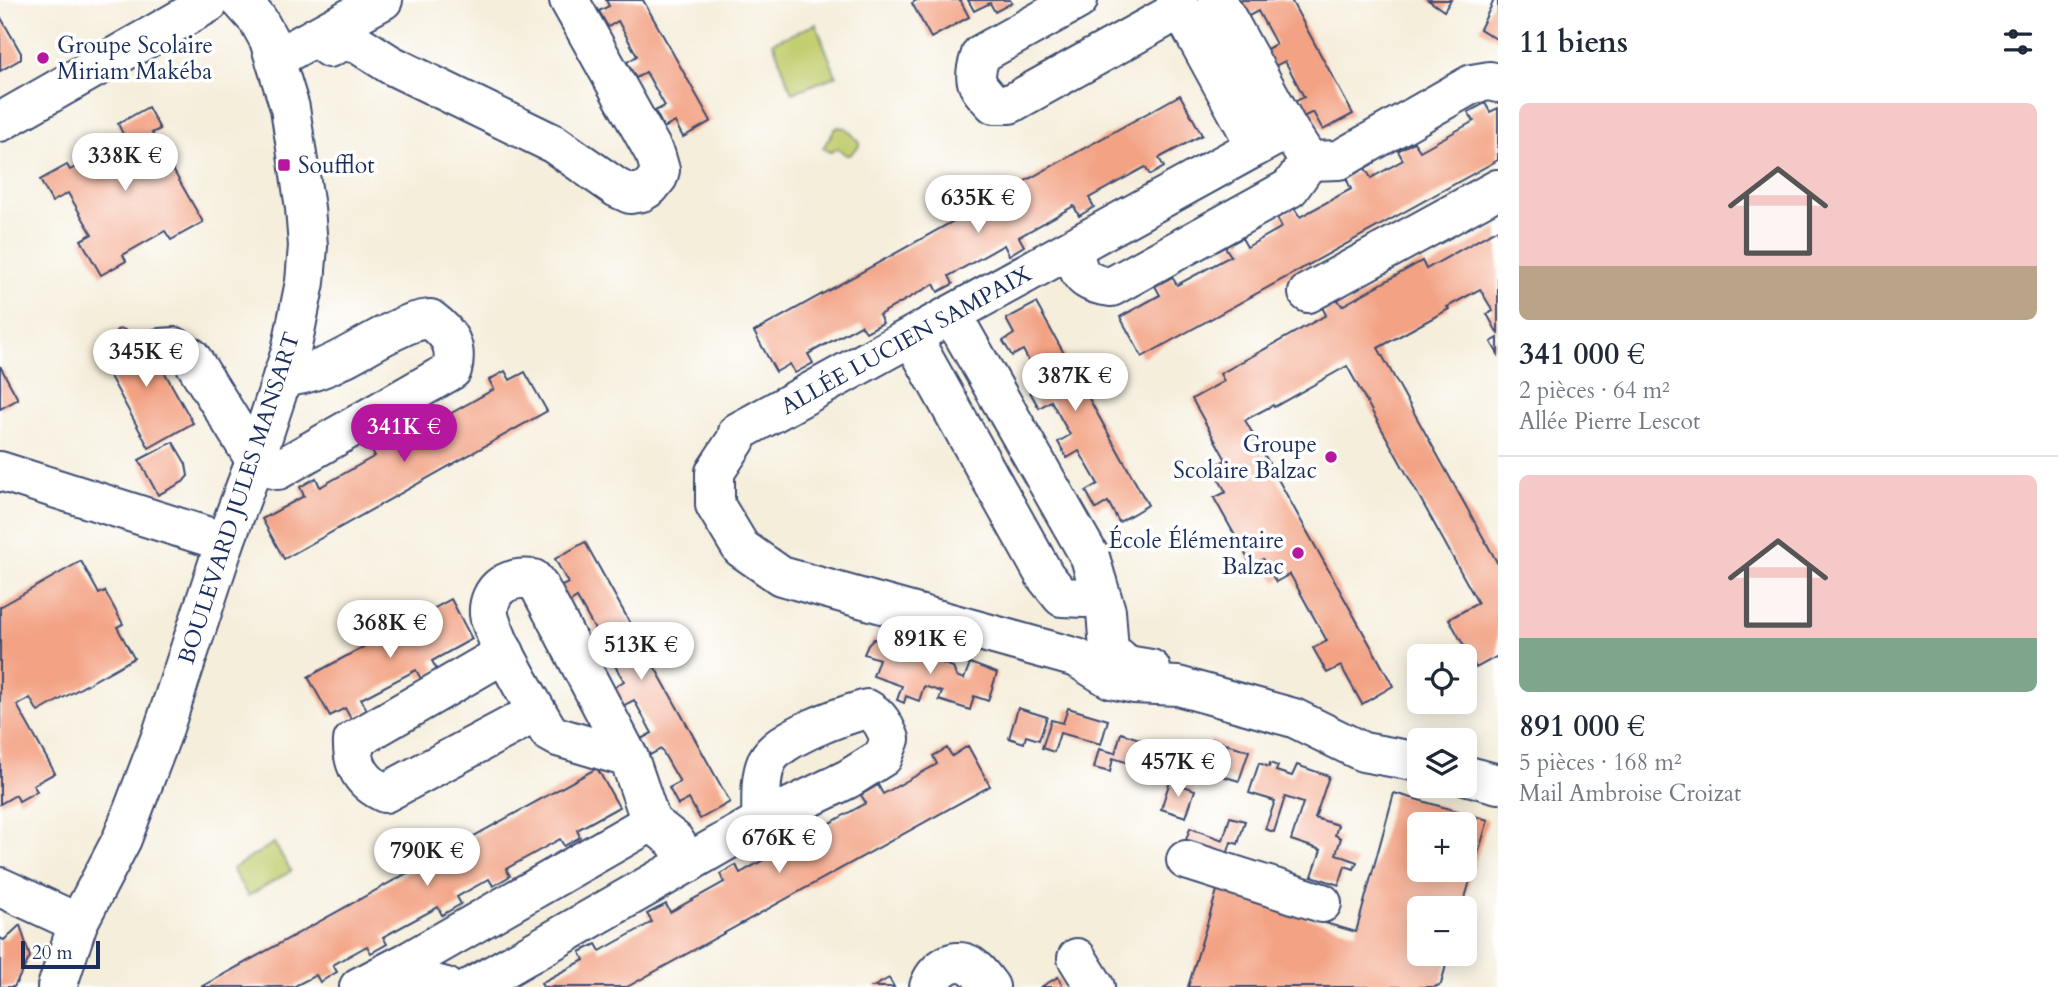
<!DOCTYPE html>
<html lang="fr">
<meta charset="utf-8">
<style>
body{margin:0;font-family:Cardo,serif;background:#f6f6f7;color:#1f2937;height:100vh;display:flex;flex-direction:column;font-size:26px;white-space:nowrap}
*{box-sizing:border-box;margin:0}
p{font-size:23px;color:#747a83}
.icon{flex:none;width:38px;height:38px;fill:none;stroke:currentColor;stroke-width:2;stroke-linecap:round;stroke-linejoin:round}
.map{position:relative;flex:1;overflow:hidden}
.sheet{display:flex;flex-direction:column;background:#fff;width:560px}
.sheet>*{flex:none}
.fabs{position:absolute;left:1407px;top:644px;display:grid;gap:14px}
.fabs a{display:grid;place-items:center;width:70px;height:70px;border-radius:10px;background:#fff;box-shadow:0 4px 18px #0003;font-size:35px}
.scale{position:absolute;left:21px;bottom:18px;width:79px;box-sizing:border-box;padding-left:7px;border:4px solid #1b2f5e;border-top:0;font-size:19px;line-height:24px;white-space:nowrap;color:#1b2f5e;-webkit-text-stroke:5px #fff;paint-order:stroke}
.price{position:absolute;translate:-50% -60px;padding:0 16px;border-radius:24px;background:#fff;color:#222;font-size:23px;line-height:46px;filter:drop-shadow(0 2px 4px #0008)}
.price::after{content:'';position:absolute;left:50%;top:42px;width:21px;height:16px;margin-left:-10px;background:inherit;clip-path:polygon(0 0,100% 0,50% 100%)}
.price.active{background:#b5179e;color:#fff}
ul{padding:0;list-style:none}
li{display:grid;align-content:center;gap:14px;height:371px;padding:0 21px}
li+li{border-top:2px solid #e0e1e3}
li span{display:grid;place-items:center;height:217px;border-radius:10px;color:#555}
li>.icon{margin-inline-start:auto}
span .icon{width:126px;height:126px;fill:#fffc;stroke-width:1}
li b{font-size:30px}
h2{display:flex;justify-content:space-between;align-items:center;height:84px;padding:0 21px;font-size:30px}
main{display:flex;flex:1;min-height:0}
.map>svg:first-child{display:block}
.green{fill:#c2ce70;stroke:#6e7e67;stroke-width:2}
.building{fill:#f3a283;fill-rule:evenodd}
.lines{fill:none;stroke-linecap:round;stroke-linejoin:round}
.minor-casing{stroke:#3c4c71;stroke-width:42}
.minor{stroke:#fff;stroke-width:38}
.poi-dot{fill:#b5179e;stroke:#fff;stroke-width:2.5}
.labels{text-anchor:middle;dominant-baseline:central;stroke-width:7;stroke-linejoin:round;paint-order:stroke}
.poi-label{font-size:23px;fill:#1b2f5e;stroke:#fff;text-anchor:start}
.street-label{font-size:23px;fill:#1b2f5e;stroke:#fff}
</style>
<main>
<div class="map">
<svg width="1498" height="987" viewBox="0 0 1498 987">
<rect width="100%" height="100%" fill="#fff"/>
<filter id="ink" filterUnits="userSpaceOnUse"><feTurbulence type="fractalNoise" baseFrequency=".0143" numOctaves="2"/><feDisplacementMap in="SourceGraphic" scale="14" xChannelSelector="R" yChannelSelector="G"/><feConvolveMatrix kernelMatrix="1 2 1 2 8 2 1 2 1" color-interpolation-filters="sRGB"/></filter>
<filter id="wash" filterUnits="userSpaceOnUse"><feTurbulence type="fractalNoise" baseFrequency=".00686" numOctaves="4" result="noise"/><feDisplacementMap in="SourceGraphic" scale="28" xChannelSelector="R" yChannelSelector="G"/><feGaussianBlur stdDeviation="1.57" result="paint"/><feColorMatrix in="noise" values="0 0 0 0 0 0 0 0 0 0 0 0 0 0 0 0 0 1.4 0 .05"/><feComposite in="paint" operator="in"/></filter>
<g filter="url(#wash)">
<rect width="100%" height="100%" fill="#f5eedb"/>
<g class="green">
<polygon points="816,24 836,76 792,93 773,42"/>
<polygon points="838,127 846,128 859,142 859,146 850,155 846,155 838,148 831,152 823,148 834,130"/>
<polygon points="274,843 291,871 248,896 232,869"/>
</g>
<g id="blocks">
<g class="building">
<polygon points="606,0 643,0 711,121 683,137 675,122 664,128 655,111 665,106 646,72 636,78 627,62 637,56 618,21 608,27 599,11 609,6"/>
<polygon points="917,0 960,0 969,17 931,38 912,3"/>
<polygon points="968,0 1010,0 1012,3 995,12 990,3 974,11"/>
<polygon points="1238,0 1291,0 1353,114 1323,130 1313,112 1301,118 1292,103 1304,97 1285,61 1273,67 1265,50 1276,44 1258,11 1245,18"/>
<polygon points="1428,0 1451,0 1444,11"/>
<polygon points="1494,0 1498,0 1498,40 1480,29"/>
<polygon points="0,16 21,53 21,59 0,71"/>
<polygon points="1180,95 1202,135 1159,158 1164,167 1150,175 1145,167 1089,198 1094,207 1079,216 1074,206 1019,237 1024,246 1009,255 1004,245 949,276 953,284 938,292 934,284 879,315 883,323 866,332 861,325 808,354 813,363 795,373 790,364 776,372 754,332"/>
<polygon points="1485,103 1490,112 1498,108 1498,160 1142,357 1120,317 1160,295 1155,286 1172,277 1177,285 1231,256 1225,247 1242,238 1247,247 1282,227 1277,218 1294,208 1300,217 1351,189 1346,178 1365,168 1371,178 1403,160 1398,151 1414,142 1420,151 1474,121 1468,112"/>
<polygon points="148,107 160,129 152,133 203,222 171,240 165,231 123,255 126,261 101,275 81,240 92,234 68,193 52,202 40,180 67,165 70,170 79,165 74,155 105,138 111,148 126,140 118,124"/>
<polygon points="1498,229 1498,334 1487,314 1493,311 1480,289 1447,307 1449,309 1378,348 1498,564 1498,656 1476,668 1449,619 1478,603 1347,366 1274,407 1273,405 1245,420 1393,686 1362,704 1341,666 1327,673 1313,648 1327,641 1290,574 1276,582 1263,559 1252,566 1214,498 1226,492 1212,467 1226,460 1192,399 1224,381 1220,374 1326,315 1322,307 1337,298 1342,306 1422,261 1426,269"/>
<polygon points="1036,303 1148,505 1119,522 1108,502 1096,509 1086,491 1098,484 1079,451 1067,458 1058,442 1070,435 1051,401 1039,408 1030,392 1042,385 1023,350 1012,356 1003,341 1014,334 1006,319"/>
<polygon points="122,329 125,330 131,341 143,334 193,423 149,448 100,358 120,347 114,337 117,330"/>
<polygon points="1498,338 1498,354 1491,342"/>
<polygon points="0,366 18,399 0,409"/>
<polygon points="505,371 510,380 525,372 547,411 284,559 262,519 304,496 300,487 316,478 320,487 375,456 369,447 385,439 390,447 424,428 419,420 434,411 439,420 494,389 489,380"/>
<polygon points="173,442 186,464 188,476 183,482 158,495 139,460"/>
<polygon points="585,542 730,802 700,819 689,799 678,805 669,788 680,782 661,749 650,755 641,739 652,733 634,700 623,706 613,688 624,681 605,649 595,654 586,639 597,633 577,598 567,604 558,588 568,583 555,559"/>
<polygon points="81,561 99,594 105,591 123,624 117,627 134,658 38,712 30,698 17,705 55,773 33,785 37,791 19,801 16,795 0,804 0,607"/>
<polygon points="451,599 472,639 432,661 437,670 421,679 416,670 361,699 367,710 351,719 345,708 330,716 308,677"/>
<polygon points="874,639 953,667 956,676 964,679 970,663 997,673 988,701 974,696 970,710 939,700 942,692 924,686 919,701 906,696 904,703 897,700 902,686 873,676 879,659 864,654 868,645"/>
<polygon points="1018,708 1047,717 1039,740 1026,736 1024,743 1009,738"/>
<polygon points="1068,708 1108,720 1101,744 1060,733 1054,752 1042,748 1051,720 1063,723"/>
<polygon points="1121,733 1188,755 1180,779 1113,758 1110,772 1094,768 1099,749 1115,753"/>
<polygon points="1211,739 1249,751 1239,781 1202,770"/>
<polygon points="968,746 990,786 627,987 543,987 541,983 584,960 580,952 596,944 600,951 652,922 647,914 666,904 670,912 724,882 720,874 736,865 740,873 794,843 790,835 807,825 812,833 866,803 861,795 878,785 883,794 937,764 933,756 947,748 952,756"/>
<polygon points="1259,763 1269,767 1270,763 1278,766 1276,771 1292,776 1297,765 1329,776 1315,818 1338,825 1335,835 1341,838 1336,854 1357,862 1354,869 1345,866 1339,885 1312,876 1321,850 1291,840 1303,803 1285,797 1274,832 1265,829 1275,801 1249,793"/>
<polygon points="597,768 619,807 577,830 580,837 564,846 560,839 506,869 510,876 493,886 489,879 457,897 461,904 442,915 438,907 383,937 387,944 371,953 367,946 333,965 337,972 320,982 316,975 293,987 201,987"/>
<polygon points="1170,781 1195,790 1186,817 1161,809"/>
<path d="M1394,793L1488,820L1462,908H1419V954H1449L1441,984L1435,987H1188L1219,884L1256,894L1253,902L1356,932ZM1419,824H1465V870H1419Z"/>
<polygon points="1230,817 1245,821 1238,844 1231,842 1225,862 1208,847 1186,840 1190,828 1223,840"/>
<polygon points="20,925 30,957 14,987 0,987 0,938 4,940"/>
<polygon points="1058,977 1063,987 1041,987"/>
<polygon points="889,978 894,987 873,987"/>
</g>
</g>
</g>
<g filter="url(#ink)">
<use href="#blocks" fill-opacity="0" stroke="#3c4c71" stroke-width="2"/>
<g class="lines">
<g class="minor-casing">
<g id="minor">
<path d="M1078,0L981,54C972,81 975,84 994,104H1010L1181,9"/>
<polyline points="1176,0 1256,146"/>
<polyline points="1217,0 1288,129 1309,161 1339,160 1472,84 1490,81 1498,83"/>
<polyline points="329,48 343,41 358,44 391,65 554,144 617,188 630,194 642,192 650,187 658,177 660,170 656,156 569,0"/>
<polyline points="275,59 383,0"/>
<polyline points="0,122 209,3"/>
<polyline points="1288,129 738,432 736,440 715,472 715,505 741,548 781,576 1077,658 1111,679 1134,684 1178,686 1294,718 1363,752 1419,762"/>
<path d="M1075,248C1076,276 1084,283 1111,287L1290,188L1309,161"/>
<polyline points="1308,293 1498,189"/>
<polyline points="920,333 919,350 1045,576 1062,597 1085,598 1097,582 1090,557 960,329 947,318"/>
<polyline points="160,348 175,347 191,357 255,460"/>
<path d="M254,464L278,470L452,370C458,346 449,333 430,319C423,320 415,321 409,324C365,341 330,375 282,377"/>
<polyline points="0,471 225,542"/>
<polyline points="1097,582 1106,611 1109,650 1127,665 1151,669"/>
<path d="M505,653L353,741C352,765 362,783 385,793L537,712"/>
<path d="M629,758L558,737L549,732C531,702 513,671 498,640C495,631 490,623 489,614C488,603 493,591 502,585C510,579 523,578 533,579L540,588L629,758L651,822L674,840L689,863"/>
<polyline points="1465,775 1498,784"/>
<polyline points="1186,860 1322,903"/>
<polyline points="0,887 78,923"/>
<polyline points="1077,958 1095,987"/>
<polyline points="395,969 428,982 446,987"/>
<polyline points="57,987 78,923 122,839 162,734 225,542 254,464 291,351 305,282 308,246 305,208 290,108 269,40 258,20 240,0"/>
<polyline points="359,987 411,960 651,822"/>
<path d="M472,987L761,821C762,802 759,779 767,761C779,737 841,716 867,709C880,716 884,725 890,739L883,757L848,779L761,821"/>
<path d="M929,987C934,971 953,955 970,965C978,970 985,980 990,987"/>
</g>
</g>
<use href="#minor" class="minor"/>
</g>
</g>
<g class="poi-dot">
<circle cx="43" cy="58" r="7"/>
<rect x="277" y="158" width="14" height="14" rx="3.5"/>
<circle cx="1331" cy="457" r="7"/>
<circle cx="1298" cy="553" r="7"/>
</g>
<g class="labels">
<g class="poi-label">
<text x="57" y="45">Groupe Scolaire<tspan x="57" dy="26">Miriam Makéba</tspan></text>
<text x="298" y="165">Soufflot</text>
<text x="1317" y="444" text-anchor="end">Groupe<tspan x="1317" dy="26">Scolaire Balzac</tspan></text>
<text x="1284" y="540" text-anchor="end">École Élémentaire<tspan x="1284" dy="26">Balzac</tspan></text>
</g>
<g class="street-label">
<text transform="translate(906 340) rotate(-29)">ALLÉE LUCIEN SAMPAIX</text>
<text transform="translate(239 498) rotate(-72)">BOULEVARD JULES MANSART</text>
</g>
</g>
</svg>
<div class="fabs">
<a><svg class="icon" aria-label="locate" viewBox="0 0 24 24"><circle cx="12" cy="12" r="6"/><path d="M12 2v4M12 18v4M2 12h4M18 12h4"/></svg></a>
<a><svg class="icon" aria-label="layers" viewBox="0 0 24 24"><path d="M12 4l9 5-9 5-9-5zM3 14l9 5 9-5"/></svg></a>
<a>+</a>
<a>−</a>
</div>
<div class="scale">20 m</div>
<b class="price" style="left:125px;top:193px">338K €</b>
<b class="price" style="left:978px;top:235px">635K €</b>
<b class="price" style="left:146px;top:389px">345K €</b>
<b class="price" style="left:1075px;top:413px">387K €</b>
<b class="price active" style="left:404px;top:464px">341K €</b>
<b class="price" style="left:390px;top:660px">368K €</b>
<b class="price" style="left:930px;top:676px">891K €</b>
<b class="price" style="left:641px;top:682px">513K €</b>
<b class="price" style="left:1178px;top:799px">457K €</b>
<b class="price" style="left:779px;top:875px">676K €</b>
<b class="price" style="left:427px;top:888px">790K €</b>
</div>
<section class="sheet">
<h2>11 biens<svg class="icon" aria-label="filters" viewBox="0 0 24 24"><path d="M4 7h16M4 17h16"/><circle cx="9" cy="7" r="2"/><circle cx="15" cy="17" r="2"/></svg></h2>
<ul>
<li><span style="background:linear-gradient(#f6c9c9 75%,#b9a48a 0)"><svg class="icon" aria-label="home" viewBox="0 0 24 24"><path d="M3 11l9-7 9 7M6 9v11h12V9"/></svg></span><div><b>341 000 €</b><p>2 pièces · 64 m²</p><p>Allée Pierre Lescot</p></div></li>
<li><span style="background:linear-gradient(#f6c9c9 75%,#7fa58c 0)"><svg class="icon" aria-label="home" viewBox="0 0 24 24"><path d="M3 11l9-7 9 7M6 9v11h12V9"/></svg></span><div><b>891 000 €</b><p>5 pièces · 168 m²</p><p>Mail Ambroise Croizat</p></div></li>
</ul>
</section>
</main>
